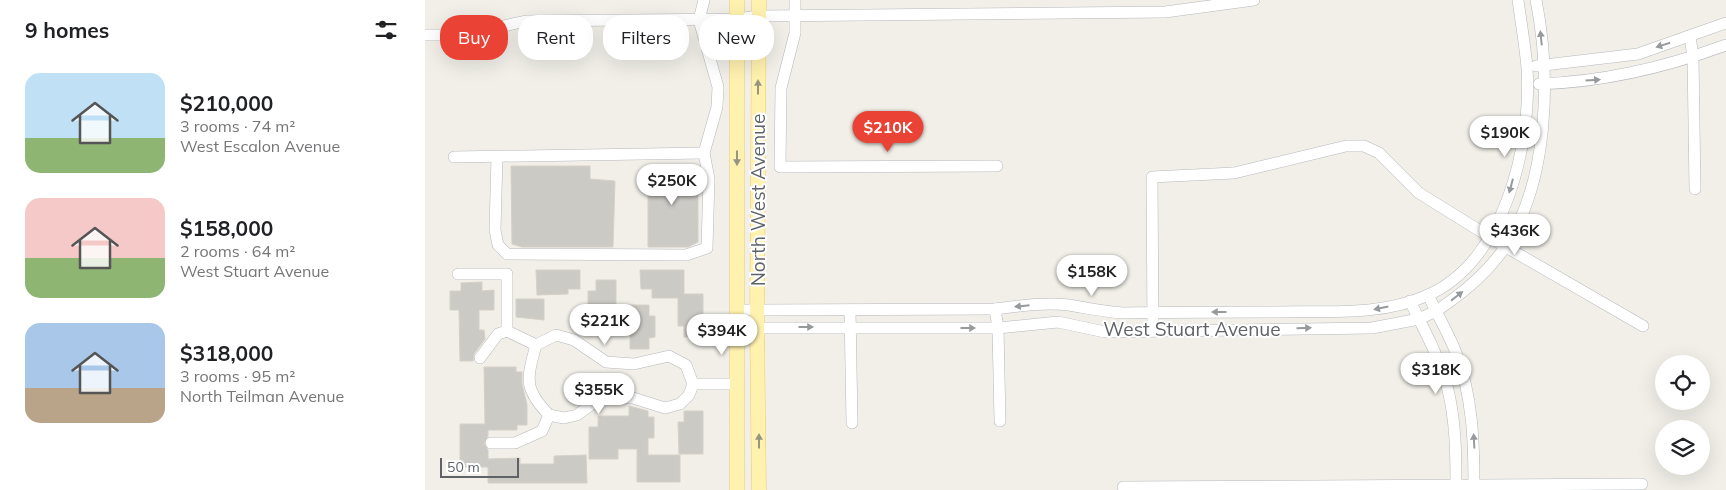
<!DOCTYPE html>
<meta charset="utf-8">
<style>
body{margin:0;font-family:Mulish,sans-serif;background:#f6f6f6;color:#202124;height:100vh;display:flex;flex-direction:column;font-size:19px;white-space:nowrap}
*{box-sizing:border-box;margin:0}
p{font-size:16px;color:#757577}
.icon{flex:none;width:28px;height:28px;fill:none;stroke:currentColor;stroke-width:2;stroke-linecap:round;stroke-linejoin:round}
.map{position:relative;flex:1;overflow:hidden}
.sheet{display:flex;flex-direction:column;background:#fff;width:425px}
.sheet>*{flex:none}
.guide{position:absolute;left:15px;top:15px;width:475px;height:45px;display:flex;gap:10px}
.controls{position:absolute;left:1230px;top:355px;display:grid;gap:10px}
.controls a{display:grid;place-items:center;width:55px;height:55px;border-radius:50%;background:#fff;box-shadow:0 5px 20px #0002;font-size:25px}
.scale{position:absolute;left:15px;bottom:12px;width:79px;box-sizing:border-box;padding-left:5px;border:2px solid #5f6368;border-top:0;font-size:14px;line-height:18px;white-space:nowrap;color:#5f6368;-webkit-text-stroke:4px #fff;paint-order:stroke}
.price{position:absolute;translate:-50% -42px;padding:0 11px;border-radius:18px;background:#fff;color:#222;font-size:16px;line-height:32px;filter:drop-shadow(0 1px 2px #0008)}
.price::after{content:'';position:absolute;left:50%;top:30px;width:15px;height:11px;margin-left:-8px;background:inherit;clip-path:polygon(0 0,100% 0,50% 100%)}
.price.active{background:#ea4335;color:#fff}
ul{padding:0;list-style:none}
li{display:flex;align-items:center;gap:15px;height:125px;padding:0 25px}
li span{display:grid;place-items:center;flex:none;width:140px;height:100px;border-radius:15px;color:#555}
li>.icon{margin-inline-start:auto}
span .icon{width:60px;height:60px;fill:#fffc;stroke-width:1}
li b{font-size:21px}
h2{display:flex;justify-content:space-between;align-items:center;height:60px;padding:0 25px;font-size:21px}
.chip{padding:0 18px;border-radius:20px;background:#fff;box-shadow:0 5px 20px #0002;font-size:18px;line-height:45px}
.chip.active{background:#ea4335;color:#fff}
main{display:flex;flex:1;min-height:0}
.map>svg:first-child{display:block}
.building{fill:#cccac5;stroke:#d6d1c6}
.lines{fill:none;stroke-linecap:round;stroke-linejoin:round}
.minor-casing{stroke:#b5b8bc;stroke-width:12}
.major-casing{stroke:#f2c960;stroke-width:15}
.minor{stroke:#fff;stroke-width:11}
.major{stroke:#fff2af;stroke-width:14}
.oneway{fill:#979a9d}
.oneway2{fill:#979581}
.labels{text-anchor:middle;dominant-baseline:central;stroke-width:4;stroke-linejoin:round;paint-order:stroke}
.street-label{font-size:19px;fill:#5f6368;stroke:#fff}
</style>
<main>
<section class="sheet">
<h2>9 homes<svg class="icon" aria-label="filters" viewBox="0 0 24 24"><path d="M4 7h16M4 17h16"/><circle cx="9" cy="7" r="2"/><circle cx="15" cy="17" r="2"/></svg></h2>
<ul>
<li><span style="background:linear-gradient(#bfe0f5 65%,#8fb573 0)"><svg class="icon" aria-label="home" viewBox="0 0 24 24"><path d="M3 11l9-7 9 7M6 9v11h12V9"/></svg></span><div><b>$210,000</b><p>3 rooms · 74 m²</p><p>West Escalon Avenue</p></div></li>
<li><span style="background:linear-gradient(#f6c9c9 60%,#8fb573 0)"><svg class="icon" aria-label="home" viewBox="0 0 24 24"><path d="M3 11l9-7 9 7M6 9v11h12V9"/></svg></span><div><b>$158,000</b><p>2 rooms · 64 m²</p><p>West Stuart Avenue</p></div></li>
<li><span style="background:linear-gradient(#a9c7e8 65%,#b9a48a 0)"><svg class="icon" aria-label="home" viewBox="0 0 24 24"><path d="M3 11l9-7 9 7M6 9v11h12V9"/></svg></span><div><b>$318,000</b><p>3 rooms · 95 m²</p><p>North Teilman Avenue</p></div></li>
</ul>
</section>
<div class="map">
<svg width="1301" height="490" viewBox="0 0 1301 490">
<rect width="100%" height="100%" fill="#f1efe8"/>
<g class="building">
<polygon points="86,166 165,166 165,179 190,181 188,247 97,247 87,244"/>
<polygon points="220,166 267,166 273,170 273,242 263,247 223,247 223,191 220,191"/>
<polygon points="111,270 155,270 155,289 143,289 143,294 112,295"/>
<polygon points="215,270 259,270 259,294 278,294 278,336 259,337 259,326 253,326 253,298 227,298 227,289 216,289"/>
<polygon points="171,280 191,280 191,305 224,305 224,316 230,316 230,337 224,338 224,349 205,349 205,322 171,323 171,312 163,312 163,291 171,291"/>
<polygon points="57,282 57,291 69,290 69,310 54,310 54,330 59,330 60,339 49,354 48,361 35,361 34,310 25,310 25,291 36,291 36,283"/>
<polygon points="91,299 119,299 119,320 91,317"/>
<polygon points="59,367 91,367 91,372 97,372 97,384 102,405 102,425 92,425 92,430 63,430 63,436 59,443 63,450 63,459 95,458 95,464 129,464 129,456 161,455 162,483 63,483 63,467 35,467 35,424 60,424"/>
<polygon points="204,406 223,411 223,417 229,417 229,438 223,438 223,455 255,455 255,482 212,482 212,449 193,449 193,459 164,459 164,427 173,427 173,416 204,416"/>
<polygon points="259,411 278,411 278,454 254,454 253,422 259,422"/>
</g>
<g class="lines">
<g class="minor-casing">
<g id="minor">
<polyline points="370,0 370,33 356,88 355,167 572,166"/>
<polyline points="0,35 38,35 101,21 312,19 334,16 740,12 829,0"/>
<polyline points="1265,36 1268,57 1270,189"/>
<polyline points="1111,66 1213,54 1301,23"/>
<path d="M1114,84C1179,82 1239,68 1301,45"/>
<polyline points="29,157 279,153"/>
<polyline points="72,157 70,230 73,245 82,254 261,255 282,248 284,179 279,153 292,107 293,87 274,20 279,0"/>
<polyline points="33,274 82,274 82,331 111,345"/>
<path d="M985,301C998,328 1014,356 1022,386C1031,420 1031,455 1031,490"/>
<polyline points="570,309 573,328 575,421"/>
<path d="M312,310L570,309C594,306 619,302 644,305C662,308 679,312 698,313C750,312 802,312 853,312C902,311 958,316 1003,295C1080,261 1107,144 1102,68C1100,45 1096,22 1093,0"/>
<polyline points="425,310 427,423"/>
<polyline points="312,328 573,328 633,322 680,332 947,328 994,319 1011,311 1003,295"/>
<polyline points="728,330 727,177 809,173 921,146 939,146 954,153 994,193 1081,247 1218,326"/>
<path d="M131,335L149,340L181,362L209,364L244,356L261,365L268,384L264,395L255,404L240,408L208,398H175L152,415L139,418L124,415C98,388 102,379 111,345Z"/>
<polyline points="55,358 73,334 82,331"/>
<polyline points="268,384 311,384"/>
<polyline points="66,443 90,443 117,431 124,415"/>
<polyline points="698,487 1217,484"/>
<path d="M1049,490C1049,443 1048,397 1031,353C1026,339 1018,325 1011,311C1037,294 1062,274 1080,247C1124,181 1126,76 1111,0"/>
</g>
</g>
<g class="major-casing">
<g id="major">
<polyline points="334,0 332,327 334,490"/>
<polyline points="312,490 312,0"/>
</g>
</g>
<use href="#minor" class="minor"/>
<use href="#major" class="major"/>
</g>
<defs><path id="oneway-solid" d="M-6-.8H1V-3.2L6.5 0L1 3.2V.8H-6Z" transform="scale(1.25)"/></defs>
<g class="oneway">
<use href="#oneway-solid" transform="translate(1116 38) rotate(-96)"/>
<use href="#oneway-solid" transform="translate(1238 45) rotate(162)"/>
<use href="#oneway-solid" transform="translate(1168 80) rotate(-4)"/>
<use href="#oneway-solid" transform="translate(1086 186) rotate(105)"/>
<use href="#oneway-solid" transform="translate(1032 296) rotate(-38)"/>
<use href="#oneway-solid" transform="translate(597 306) rotate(174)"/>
<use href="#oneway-solid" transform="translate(956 308) rotate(168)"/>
<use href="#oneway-solid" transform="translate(794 312) rotate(180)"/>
<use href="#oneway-solid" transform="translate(381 327)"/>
<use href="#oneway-solid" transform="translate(543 328)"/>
<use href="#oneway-solid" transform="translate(879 328) rotate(-1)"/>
<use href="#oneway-solid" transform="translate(1049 441) rotate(-93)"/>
</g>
<g class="oneway2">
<use href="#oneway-solid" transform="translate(333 87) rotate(-90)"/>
<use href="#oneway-solid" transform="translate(312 158) rotate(90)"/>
<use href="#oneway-solid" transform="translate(334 441) rotate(-90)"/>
</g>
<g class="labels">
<g class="street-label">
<text transform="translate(333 200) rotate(-90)">North West Avenue</text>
<text x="767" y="329">West Stuart Avenue</text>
</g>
</g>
</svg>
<div class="controls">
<a><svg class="icon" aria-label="locate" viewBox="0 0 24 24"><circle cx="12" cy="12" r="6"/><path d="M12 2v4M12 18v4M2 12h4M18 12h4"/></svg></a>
<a><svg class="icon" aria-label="layers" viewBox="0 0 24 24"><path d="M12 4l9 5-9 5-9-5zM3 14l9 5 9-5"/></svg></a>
</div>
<div class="scale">50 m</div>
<b class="price active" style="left:463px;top:153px">$210K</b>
<b class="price" style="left:1080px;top:158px">$190K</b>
<b class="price" style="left:247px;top:206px">$250K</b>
<b class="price" style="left:1090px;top:256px">$436K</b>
<b class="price" style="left:667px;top:297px">$158K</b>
<b class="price" style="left:180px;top:346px">$221K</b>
<b class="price" style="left:297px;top:356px">$394K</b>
<b class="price" style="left:1011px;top:395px">$318K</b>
<b class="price" style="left:174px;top:415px">$355K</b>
<div class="guide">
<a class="chip active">Buy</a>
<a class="chip">Rent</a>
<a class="chip">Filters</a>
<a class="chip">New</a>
</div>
</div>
</main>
